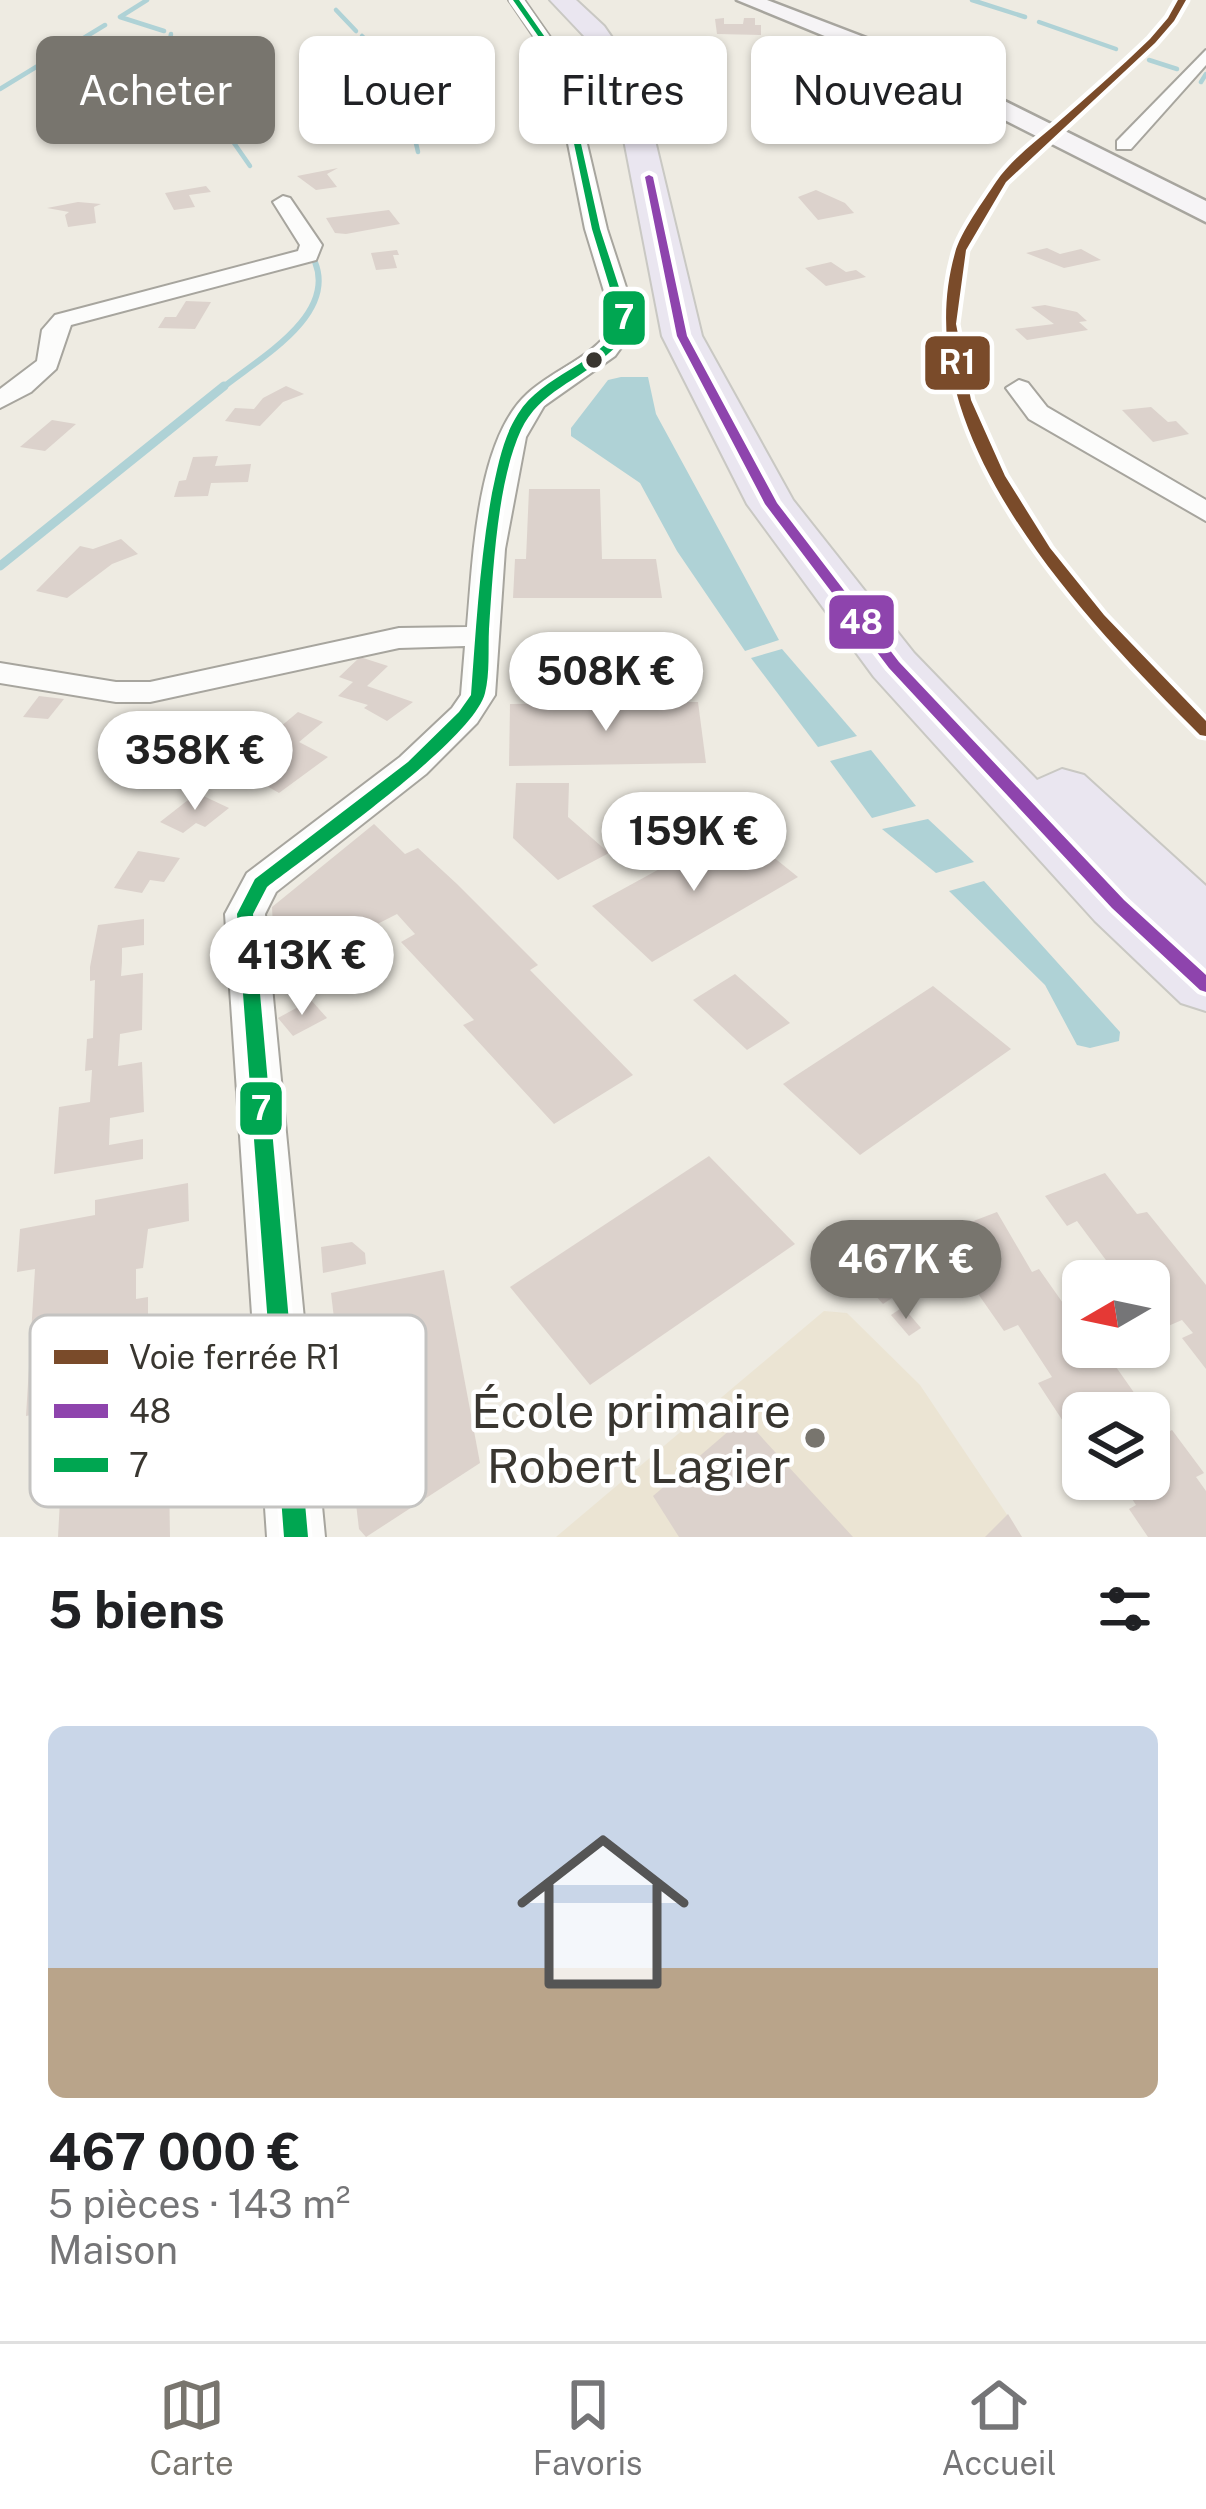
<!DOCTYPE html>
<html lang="fr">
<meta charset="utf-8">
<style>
body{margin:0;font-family:"Public Sans",sans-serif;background:#f6f6f6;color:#202124;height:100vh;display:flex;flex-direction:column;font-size:45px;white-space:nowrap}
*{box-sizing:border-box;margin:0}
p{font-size:39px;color:#757577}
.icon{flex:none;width:66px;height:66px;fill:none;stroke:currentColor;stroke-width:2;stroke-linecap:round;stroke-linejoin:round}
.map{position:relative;height:1537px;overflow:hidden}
.details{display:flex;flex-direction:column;background:#fff;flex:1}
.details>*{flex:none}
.top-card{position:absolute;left:36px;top:36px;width:1134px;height:108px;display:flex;gap:24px}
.needle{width:78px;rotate:261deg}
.tools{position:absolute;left:1062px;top:1260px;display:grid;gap:24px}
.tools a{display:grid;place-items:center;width:108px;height:108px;border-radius:18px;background:#fff;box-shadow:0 3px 9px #0004;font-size:60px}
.price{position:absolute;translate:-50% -102px;padding:0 27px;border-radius:42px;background:#fff;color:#222;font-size:39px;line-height:78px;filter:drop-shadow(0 3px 6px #0008)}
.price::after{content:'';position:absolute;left:50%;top:72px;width:36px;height:27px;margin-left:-18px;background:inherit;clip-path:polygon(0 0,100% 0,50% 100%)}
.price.active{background:#78756e;color:#fff}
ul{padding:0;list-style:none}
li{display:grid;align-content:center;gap:24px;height:636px;padding:0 48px}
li+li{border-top:3px solid #e0e0e0}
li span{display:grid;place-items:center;height:372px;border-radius:18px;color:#555}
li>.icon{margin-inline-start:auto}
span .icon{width:216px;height:216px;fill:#fffc;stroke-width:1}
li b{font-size:51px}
h2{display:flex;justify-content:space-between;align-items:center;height:144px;padding:0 48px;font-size:51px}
.chip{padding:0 42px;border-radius:18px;background:#fff;box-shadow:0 3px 9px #0004;font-size:42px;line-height:108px}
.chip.active{background:#78756e;color:#fff}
.dock{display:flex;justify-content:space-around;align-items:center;height:168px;border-top:3px solid #e0e0e0;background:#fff;font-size:33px;color:#757577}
.dock a{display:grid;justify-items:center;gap:6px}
.dock .active{color:#78756e}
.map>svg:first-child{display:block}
.built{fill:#ebe4d3}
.water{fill:#afd2d6}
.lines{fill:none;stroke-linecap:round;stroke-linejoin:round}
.stream-far2{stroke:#afd2d6;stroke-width:4.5}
.stream-far1{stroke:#afd2d6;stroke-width:6}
.stream{stroke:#afd2d6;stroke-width:9}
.building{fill:#dcd2cc}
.minor-casing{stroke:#a7a59e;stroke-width:4}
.secondary-casing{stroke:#a7a59e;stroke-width:5}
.trunk-casing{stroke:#c9c8c3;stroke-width:4}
.minor{fill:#fcfcfb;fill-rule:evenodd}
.secondary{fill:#f6f4f6;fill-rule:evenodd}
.trunk{fill:#eae6f0;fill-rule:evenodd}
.bus-1-casing{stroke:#fff;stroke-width:9}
.bus-2-casing{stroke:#fff;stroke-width:9}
.bus-1{fill:#8e44ad;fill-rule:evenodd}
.bus-2{fill:#00a651;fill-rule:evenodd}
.rail-1-casing{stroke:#fff;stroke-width:9}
.rail-1{fill:#7a4b2a;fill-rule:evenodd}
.bus-dot{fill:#393630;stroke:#fff;stroke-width:4.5}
.poi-dot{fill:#78756e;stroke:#fff;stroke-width:4.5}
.labels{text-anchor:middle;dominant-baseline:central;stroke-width:9;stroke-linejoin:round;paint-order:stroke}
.near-poi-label{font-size:48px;fill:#393630;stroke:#fff;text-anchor:end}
.key{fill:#fff;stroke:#c4c3c1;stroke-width:3}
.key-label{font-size:33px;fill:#393630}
.line-badge{stroke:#fff;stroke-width:4.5}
.badge-label{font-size:33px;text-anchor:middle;font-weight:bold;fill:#fff}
</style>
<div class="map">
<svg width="1206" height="1537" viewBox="0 0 1206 1537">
<rect width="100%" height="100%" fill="#eeebe2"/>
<polygon class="built" points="824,1311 847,1313 920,1385 1022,1537 556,1537"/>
<g class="water">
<polygon points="621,377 648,377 656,414 779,640 745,651 677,551 640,483 571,436 571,428 608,380"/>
<polygon points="782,649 857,736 818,747 751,658"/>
<polygon points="871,750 916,806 872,818 830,761"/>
<polygon points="928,819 974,862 936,873 882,829"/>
<polygon points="984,881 1120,1032 1119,1041 1090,1048 1077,1045 1045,985 949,891"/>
</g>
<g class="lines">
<g class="stream-far2">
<polyline points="147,0 120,17 164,31"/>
<polyline points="972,0 1025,17"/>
<polyline points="336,10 356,31"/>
<polyline points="1039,22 1116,49"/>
<polyline points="171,34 161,93 124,126 220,129"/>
<polyline points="362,36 394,68"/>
<polyline points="1149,60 1177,69"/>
<polyline points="1201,82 1206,74"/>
<polyline points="0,89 105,25"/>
<polyline points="407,104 418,152"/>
<polyline points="227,133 250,166"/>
</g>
<path class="stream-far1" d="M221,389C256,360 337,317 315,262"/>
<polyline class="stream" points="0,566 224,386"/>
</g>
<g class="building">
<polygon points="724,18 724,24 743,24 744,18 755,18 755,25 761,25 761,35 717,34 715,19"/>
<polygon points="110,42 135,42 108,48 103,51 111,52 93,59 72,57"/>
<polygon points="819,70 840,71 848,80 821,86"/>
<polygon points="172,111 200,111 192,121 157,123"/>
<polygon points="865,119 867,126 883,134 877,136 882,138 850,135 846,122"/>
<polygon points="430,122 453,125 446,129 447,140 425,137 422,127"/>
<polygon points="338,168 327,174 337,187 316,190 297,176"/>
<polygon points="206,186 211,192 189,195 195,207 174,210 165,193"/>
<polygon points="816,190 845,203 854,213 818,220 798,197"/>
<polygon points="78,202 101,204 94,207 96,223 68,227 65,215 69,212 47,208"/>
<polygon points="389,210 400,224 346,234 335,233 326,218"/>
<polygon points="1047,248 1060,254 1081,249 1101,260 1064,268 1026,253"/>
<polygon points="397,250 399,255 393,255 397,268 376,270 371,253"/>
<polygon points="831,262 846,272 856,270 866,277 826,286 805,268"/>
<polygon points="186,301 211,302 195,329 158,328 165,317 176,317"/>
<polygon points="1045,305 1077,312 1087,321 1079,322 1088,330 1027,340 1015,329 1054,324 1031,307"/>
<polygon points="286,386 304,394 283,402 260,426 225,421 235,408 254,409 263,398"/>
<polygon points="1151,407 1168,422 1176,421 1189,434 1153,442 1122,410"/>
<polygon points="52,420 76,424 45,451 20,447"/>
<polygon points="218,456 215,466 251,464 248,482 211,483 208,496 174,497 179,481 186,480 193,457"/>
<polygon points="529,489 600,489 602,559 656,559 662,598 513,598 515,559 526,559"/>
<polygon points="121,539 138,554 112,564 67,598 36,591 80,546 93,549"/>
<polygon points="360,657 388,666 367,686 413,702 387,721 364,708 368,705 338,696 353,682 339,677"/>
<polygon points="39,696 64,699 48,719 23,717"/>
<polygon points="691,702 698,702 706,763 509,766 510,704"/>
<polygon points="298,712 323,722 299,742 328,757 279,793 267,786 287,771 265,759 282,744 267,738"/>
<polygon points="516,783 569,783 568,817 609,853 558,880 513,838"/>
<polygon points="197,793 229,808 205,827 196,823 183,833 160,822"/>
<polygon points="374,824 405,854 418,848 457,884 538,965 530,970 633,1075 554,1124 463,1025 474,1020 401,942 415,934 397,914 285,971 275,969 272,907"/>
<polygon points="736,827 798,877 652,962 592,906"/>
<polygon points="138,851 180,858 164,882 150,880 142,893 114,888"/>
<polygon points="144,919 144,945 122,948 122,962 121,976 143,973 142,1030 120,1034 118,1066 142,1062 144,1112 110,1118 109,1145 143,1139 143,1159 54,1174 59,1107 90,1102 92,1070 85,1071 87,1039 93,1038 95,980 90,981 90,967 98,925"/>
<polygon points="735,974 790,1023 747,1050 693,1000"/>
<polygon points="933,986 1011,1049 860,1155 783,1084"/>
<polygon points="311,1000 327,1018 293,1036 278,1018"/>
<polygon points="709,1156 795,1244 590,1385 510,1287"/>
<polygon points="1105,1173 1137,1214 1147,1212 1206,1285 1206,1369 1182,1338 1193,1333 1182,1320 1159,1330 1149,1317 1149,1281 1135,1281 1124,1266 1114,1271 1077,1221 1067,1226 1045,1196"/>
<polygon points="188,1183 189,1221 148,1229 143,1268 136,1269 136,1299 148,1297 148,1392 26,1416 35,1269 17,1272 20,1229 95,1215 95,1200"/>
<polygon points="997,1212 1032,1272 1039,1269 1065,1306 1077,1301 1083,1309 1083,1347 1102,1347 1135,1394 1120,1400 1129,1413 1083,1413 1083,1434 1074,1438 1038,1383 1052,1377 1018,1325 1004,1331 937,1235"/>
<polygon points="352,1242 365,1253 366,1264 323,1273 321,1247"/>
<polygon points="444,1270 480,1463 366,1537 359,1529 331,1293"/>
<polygon points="877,1277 895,1296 883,1304 865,1284"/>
<polygon points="903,1307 921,1328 909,1336 891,1315"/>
<polygon points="744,1418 853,1537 679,1537 653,1496"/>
<polygon points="1155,1421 1164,1434 1172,1430 1204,1473 1196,1477 1206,1491 1206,1537 1148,1537 1129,1509 1136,1505 1119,1479 1149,1479 1149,1423"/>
<polygon points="169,1475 170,1537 58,1537 60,1500"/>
<polygon points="1008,1514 1022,1537 985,1537"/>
</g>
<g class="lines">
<g class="minor-casing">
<g id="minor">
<path d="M509,0H524L568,63L607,229L638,324L615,356L544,406L526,437L505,549L495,695L477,723L426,774L276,892L265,914L325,1537H267L225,914L247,873L400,757L452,708L461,695L465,646L399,648L150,702H116L0,683V663L116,682H150L399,628L467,627C473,561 476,441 527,394C555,368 594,358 614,324L585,229L552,63Z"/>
<polygon points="1206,50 1206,65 1131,149 1117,149 1117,141"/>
<polygon points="283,196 290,198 322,245 316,260 71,325 56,369 31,392 0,408 0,389 37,361 42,330 55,315 298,251 300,245 273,202"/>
<polygon points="1019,380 1028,383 1047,407 1206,500 1206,521 1029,419 1006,388"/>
</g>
</g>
<g class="secondary-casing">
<polygon id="secondary" points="737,0 767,0 916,57 1206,201 1206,222 900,67"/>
</g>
<g class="trunk-casing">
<polygon id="trunk" points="550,0 576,0 604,26 640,78 702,336 793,500 914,653 1037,780 1062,769 1084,775 1206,886 1206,1011 1181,1003 1095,921 874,677 747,504 662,336 612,78 585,37"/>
</g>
<use href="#minor" class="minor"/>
<use href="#secondary" class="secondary"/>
<use href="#trunk" class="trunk"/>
<g class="bus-1-casing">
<polygon id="bus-1" points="649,175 653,177 687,336 777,503 899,662 1124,900 1206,975 1206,992 1200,990 1112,908 889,668 765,504 677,336 645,177"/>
</g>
<g class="bus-2-casing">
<path id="bus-2" d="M513,0H519L563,63L600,229L631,324C625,335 619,345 609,353C579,381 539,391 521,430C497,482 493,572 489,629C488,649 490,674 485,693C473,741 312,852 267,887L253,914L308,1537H284L237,914L255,879L408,762L459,712L471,695C476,628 480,559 492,493C498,466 503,437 518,414C543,374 597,366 621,324L592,229L557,63Z"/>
</g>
<use href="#bus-1" class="bus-1"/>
<use href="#bus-2" class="bus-2"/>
<g class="rail-1-casing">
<path id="rail-1" d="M1178,0H1186L1174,21L1155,43L1006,182L966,250L956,324L971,400L1005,476L1050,548L1104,615L1206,721V736L1200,735C1083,618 904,434 955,253C960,233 984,200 996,182C1011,160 1035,142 1055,125C1087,97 1119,69 1150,39L1168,18Z"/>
</g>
<use href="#rail-1" class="rail-1"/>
</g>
<circle class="bus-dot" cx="594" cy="360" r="10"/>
<circle class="poi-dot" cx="815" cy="1438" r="12"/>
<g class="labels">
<g class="near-poi-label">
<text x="791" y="1410">École primaire<tspan x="791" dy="55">Robert Lagier</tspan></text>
</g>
</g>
<rect x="30" y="1315" width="396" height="192" rx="18" class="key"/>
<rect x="54" y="1350" width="54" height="14" fill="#7a4b2a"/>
<rect x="54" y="1404" width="54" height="14" fill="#8e44ad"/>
<rect x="54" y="1458" width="54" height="14" fill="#00a651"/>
<g class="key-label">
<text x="129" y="1369">Voie ferrée R1</text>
<text x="129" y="1423">48</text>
<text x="129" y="1477">7</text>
</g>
<g class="line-badge">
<rect x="601" y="289" width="46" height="58" rx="12" fill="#00a651"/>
<rect x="923" y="334" width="69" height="58" rx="12" fill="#7a4b2a"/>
<rect x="827" y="593" width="69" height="58" rx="12" fill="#8e44ad"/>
<rect x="238" y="1080" width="46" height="57" rx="12" fill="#00a651"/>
</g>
<g class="badge-label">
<text x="624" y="329">7</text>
<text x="957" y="374">R1</text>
<text x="861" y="634">48</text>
<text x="261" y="1120">7</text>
</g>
</svg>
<div class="tools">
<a><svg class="needle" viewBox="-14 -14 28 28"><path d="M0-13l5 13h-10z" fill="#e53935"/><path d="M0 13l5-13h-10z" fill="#757577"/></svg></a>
<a><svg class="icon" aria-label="layers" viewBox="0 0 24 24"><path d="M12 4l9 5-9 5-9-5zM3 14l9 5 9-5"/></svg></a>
</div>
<b class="price" style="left:606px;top:734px">508K €</b>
<b class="price" style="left:195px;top:813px">358K €</b>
<b class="price" style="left:694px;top:894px">159K €</b>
<b class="price" style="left:302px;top:1018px">413K €</b>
<b class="price active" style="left:906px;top:1322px">467K €</b>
<div class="top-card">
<a class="chip active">Acheter</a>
<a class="chip">Louer</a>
<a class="chip">Filtres</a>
<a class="chip">Nouveau</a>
</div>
</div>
<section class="details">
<h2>5 biens<svg class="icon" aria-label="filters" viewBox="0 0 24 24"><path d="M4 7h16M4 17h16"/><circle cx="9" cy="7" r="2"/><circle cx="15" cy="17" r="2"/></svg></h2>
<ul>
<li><span style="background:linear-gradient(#c9d6e8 65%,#b9a48a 0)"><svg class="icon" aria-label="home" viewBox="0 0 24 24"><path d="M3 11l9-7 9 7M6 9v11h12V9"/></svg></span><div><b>467 000 €</b><p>5 pièces · 143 m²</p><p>Maison</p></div></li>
</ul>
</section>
<nav class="dock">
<a class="active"><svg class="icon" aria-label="map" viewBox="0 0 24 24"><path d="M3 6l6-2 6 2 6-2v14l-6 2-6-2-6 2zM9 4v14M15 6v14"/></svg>Carte</a>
<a><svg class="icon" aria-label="saved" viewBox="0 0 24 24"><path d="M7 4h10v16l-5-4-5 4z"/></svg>Favoris</a>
<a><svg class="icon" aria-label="home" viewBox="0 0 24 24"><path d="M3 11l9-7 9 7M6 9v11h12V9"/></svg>Accueil</a>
</nav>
